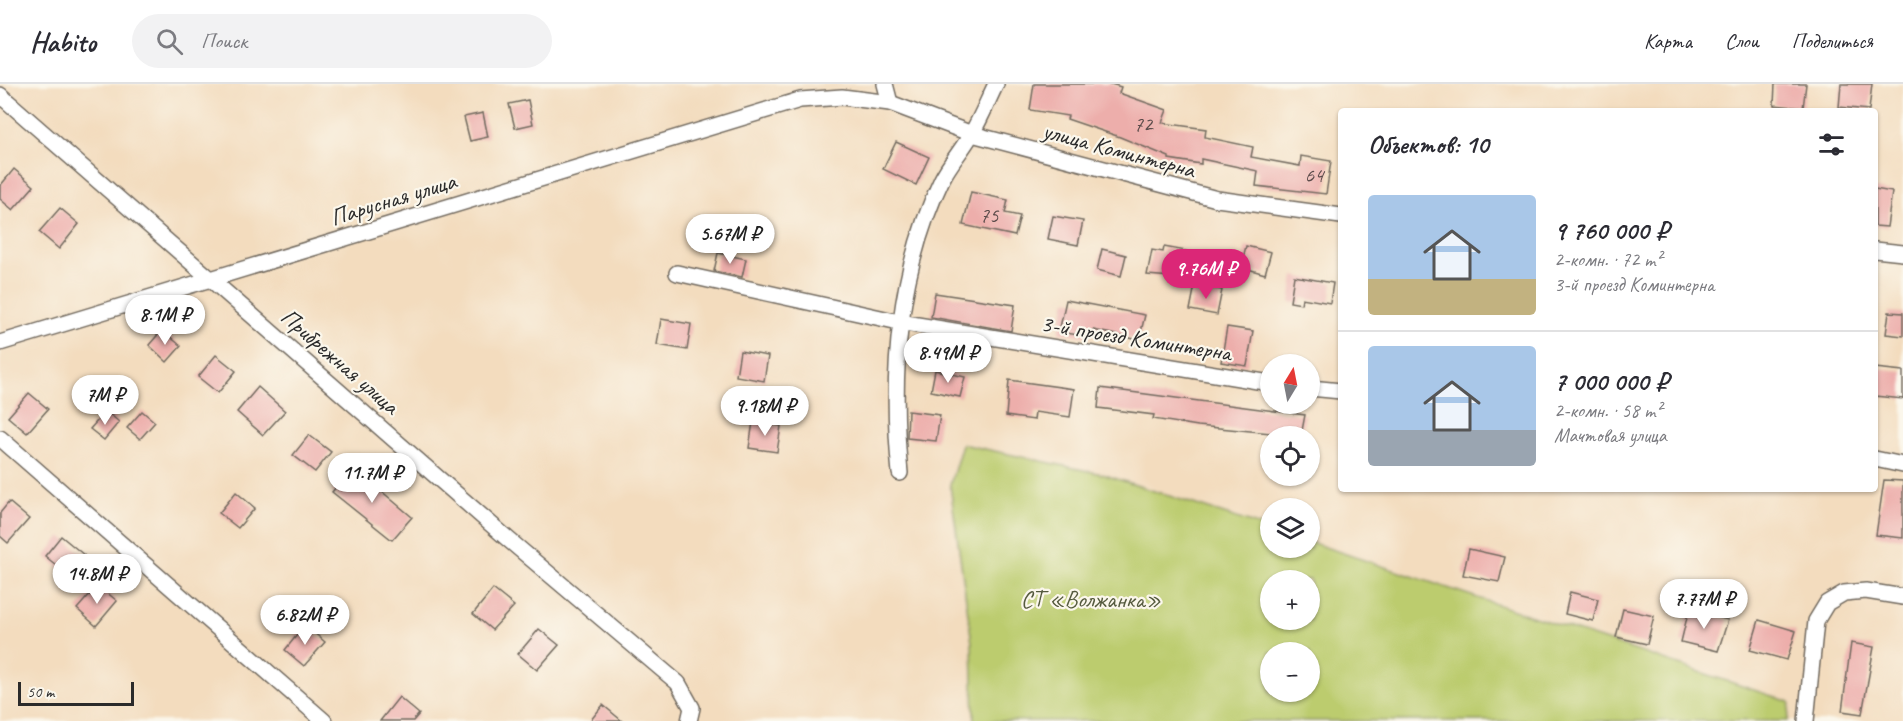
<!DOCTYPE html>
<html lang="ru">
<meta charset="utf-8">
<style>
body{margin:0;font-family:Caveat,sans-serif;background:#f2f2f3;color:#2b2b33;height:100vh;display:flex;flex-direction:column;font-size:22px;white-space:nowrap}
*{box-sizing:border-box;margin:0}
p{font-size:20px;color:#7c7c81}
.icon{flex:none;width:33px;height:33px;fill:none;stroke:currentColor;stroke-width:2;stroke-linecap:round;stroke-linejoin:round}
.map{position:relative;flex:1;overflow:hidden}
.side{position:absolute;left:1338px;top:24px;width:540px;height:384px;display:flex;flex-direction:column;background:#fff;border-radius:6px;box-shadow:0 2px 4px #0004}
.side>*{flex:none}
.needle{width:39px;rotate:10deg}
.buttons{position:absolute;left:1260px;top:270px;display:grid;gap:12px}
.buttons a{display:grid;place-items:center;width:60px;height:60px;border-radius:50%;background:#fff;box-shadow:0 2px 4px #0004;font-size:30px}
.scale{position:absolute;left:18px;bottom:15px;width:116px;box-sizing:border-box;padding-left:6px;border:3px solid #2b2b2b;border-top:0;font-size:16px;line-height:21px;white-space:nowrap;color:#2b2b2b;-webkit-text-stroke:4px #fbf7ec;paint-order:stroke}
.price{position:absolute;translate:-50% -51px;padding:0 14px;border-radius:21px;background:#fff;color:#222;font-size:20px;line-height:39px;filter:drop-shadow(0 2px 3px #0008)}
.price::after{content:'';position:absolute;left:50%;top:36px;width:18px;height:14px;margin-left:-9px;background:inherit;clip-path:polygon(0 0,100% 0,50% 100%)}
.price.selected{background:#db2777;color:#fff}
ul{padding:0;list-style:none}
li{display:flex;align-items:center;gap:18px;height:150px;padding:0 30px}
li+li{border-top:2px solid #e1e1e2}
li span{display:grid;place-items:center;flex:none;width:168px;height:120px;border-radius:6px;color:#555}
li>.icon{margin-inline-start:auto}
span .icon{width:72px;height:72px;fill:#fffc;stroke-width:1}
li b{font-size:26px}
h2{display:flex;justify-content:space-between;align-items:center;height:72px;padding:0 30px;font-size:26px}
header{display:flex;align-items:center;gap:36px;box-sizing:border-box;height:84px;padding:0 30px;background:#fff;border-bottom:2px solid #e1e1e2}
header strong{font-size:28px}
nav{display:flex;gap:33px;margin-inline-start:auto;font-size:21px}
.search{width:420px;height:54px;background:#f2f2f3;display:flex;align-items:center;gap:15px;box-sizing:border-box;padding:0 21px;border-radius:33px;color:#7c7c81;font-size:22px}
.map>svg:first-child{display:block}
.green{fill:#bccc6e;stroke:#747c4c;stroke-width:1.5;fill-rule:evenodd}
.building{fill:#edaeab}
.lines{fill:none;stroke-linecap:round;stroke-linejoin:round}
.minor-casing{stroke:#71695e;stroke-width:18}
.minor{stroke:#fff;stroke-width:15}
.labels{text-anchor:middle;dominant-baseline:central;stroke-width:4.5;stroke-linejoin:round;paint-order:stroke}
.number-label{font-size:21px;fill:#5c4c4b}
.street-label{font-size:24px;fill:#2b2b2b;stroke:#fbf7ec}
.park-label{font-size:24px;fill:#565b3f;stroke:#fbf7ec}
</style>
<header>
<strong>Habito</strong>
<div class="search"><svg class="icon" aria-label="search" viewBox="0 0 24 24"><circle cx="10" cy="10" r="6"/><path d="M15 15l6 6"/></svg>Поиск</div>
<nav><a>Карта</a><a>Слои</a><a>Поделиться</a></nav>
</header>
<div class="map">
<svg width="1903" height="637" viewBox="0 0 1903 637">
<rect width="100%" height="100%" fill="#fbf7ec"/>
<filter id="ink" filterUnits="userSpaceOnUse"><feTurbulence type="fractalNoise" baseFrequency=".0167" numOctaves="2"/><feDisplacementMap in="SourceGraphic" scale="12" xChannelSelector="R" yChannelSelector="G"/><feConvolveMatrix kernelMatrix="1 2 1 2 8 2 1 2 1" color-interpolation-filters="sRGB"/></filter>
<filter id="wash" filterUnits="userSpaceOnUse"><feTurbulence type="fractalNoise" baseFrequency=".008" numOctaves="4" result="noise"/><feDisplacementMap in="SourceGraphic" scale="24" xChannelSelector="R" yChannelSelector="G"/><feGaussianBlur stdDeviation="1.35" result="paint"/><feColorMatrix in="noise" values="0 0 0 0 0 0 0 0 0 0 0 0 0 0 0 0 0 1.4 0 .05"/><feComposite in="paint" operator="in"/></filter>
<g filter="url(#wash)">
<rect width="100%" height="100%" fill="#f3dcbe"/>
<path class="green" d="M962,360L1102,390L1270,445V464H1310V458L1790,618L1788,637H974L972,559L950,401ZM1270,496H1310V536H1270ZM1270,568H1310V608H1270Z"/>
<g id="blocks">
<g class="building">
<polygon points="1034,0 1111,0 1121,3 1119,9 1167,26 1162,39 1206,45 1205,53 1253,63 1251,73 1300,82 1301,72 1331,77 1326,110 1256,102 1258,87 1201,75 1201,80 1169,75 1169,73 1120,53 1067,35 1068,32 1030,26"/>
<polygon points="1775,0 1806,0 1803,24 1774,21"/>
<polygon points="1841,0 1872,0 1869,26 1839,23"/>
<polygon points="528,16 533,40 515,44 509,20"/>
<polygon points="483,29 488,53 470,57 464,33"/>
<polygon points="896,58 929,73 916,101 883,85"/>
<polygon points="14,85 34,102 13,126 0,115 0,102"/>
<polygon points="1875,105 1892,108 1887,143 1875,142"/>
<polygon points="971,108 1008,116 1005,129 1020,132 1015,152 963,141"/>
<polygon points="60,124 79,140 59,165 39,148"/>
<polygon points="1053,132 1083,137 1078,161 1048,155"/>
<polygon points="1246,162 1271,168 1265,190 1241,183"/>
<polygon points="1164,163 1186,167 1184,194 1147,191 1152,166 1163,168"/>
<polygon points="1102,165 1126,171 1121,192 1097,186"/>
<polygon points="718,169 746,175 742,193 714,187"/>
<polygon points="1294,192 1333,199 1330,219 1302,214 1301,220 1290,218"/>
<polygon points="1195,201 1222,206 1217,231 1190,226"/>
<polygon points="935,209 1015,221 1011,247 931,233"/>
<polygon points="1066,216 1145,231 1139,256 1093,246 1091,253 1059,248"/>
<polygon points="1889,228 1903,229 1903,252 1886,250"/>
<polygon points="661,235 691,240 687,266 657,261"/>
<polygon points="1227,243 1253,247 1247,282 1221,278"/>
<polygon points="162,246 181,262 167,278 149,261"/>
<polygon points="740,267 768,272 764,297 736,292"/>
<polygon points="216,271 236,287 218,309 198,293"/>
<polygon points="1875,284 1903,287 1903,315 1875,312"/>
<polygon points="935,286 965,293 960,313 931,307"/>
<polygon points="1009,296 1074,305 1070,333 1035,328 1034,336 1006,332"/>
<polygon points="258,303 285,327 263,351 237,328"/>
<polygon points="1100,304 1305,331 1301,352 1198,342 1153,335 1154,331 1098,324"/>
<polygon points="29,309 48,325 27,349 8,333"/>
<polygon points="106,327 119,338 104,356 90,345"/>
<polygon points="142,327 155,338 140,355 127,344"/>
<polygon points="908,327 940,331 936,357 907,354"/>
<polygon points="753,338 781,342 777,368 749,364"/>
<polygon points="309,351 331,368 315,388 293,371"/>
<polygon points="353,383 412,433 392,456 332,408"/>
<polygon points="1884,396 1903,397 1903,454 1876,451"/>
<polygon points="236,408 255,424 238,444 219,429"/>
<polygon points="9,418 29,435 8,459 0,452 0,429"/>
<polygon points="61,452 84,471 68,491 45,472"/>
<polygon points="1469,465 1505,473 1499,498 1463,491"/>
<polygon points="98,501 117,517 96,542 77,525"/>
<polygon points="493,505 514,522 492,546 473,530"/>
<polygon points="1570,508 1598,515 1593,537 1565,530"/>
<polygon points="1623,525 1654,532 1647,560 1616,553"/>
<polygon points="1689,525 1728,536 1718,567 1681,558"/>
<polygon points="1759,536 1796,547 1787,576 1750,566"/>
<polygon points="305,541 325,558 304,582 285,566"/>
<polygon points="539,545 559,561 537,586 518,570"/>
<polygon points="1851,559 1874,563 1862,630 1842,627"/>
<polygon points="399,613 419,630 413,637 380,637"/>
<polygon points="603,621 622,637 590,637"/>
</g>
</g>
</g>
<g filter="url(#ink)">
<use href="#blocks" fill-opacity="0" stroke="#71695e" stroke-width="1.5"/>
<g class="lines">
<g class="minor-casing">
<g id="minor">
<polyline points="885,0 890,19"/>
<polyline points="0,11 509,456 678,599 692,624 689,637"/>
<polyline points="1875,166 1903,169"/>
<polyline points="677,189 899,238 1270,299"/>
<polyline points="0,259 800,16 842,13 890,19 972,50 1217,115 1341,132"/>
<polyline points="1310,304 1341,307"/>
<polyline points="0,354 324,637"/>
<polyline points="1875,375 1903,381"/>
<path d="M900,389C890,289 898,187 942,95C950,79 963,65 972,49C981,34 988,16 996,0"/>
<polyline points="1806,637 1816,537 1827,519 1844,509 1866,507 1903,513"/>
</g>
</g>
<use href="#minor" class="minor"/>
</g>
</g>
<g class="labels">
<g class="number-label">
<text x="1143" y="40">72</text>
<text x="1314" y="91">64</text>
<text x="989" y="131">75</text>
</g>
<g class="street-label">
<text transform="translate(1119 66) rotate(15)">улица Коминтерна</text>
<text transform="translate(393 115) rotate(-17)">Парусная улица</text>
<text transform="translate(1136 254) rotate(9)">3-й проезд Коминтерна</text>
<text transform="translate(340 277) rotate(41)">Прибрежная улица</text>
</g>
<g class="park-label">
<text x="1091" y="515">СТ «Волжанка»</text>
</g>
</g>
</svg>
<div class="buttons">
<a><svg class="needle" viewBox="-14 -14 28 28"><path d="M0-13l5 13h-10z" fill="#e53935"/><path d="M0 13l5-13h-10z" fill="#7c7c81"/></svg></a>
<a><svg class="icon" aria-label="locate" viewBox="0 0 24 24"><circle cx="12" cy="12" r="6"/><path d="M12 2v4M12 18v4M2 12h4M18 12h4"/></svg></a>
<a><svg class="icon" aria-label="layers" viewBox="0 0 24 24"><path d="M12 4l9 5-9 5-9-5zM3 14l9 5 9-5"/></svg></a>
<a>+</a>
<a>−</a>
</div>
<div class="scale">50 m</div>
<b class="price" style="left:730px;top:181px">5.67M ₽</b>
<b class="price selected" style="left:1206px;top:216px">9.76M ₽</b>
<b class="price" style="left:165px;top:262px">8.1M ₽</b>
<b class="price" style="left:948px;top:300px">8.49M ₽</b>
<b class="price" style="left:105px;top:342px">7M ₽</b>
<b class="price" style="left:765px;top:353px">9.18M ₽</b>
<b class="price" style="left:372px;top:420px">11.7M ₽</b>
<b class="price" style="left:97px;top:521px">14.8M ₽</b>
<b class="price" style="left:1704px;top:546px">7.77M ₽</b>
<b class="price" style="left:305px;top:562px">6.82M ₽</b>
<section class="side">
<h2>Объектов: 10<svg class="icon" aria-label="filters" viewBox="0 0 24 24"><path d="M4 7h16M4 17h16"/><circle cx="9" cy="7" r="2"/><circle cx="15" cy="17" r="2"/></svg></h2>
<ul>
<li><span style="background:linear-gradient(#a9c7e8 70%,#c2b280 0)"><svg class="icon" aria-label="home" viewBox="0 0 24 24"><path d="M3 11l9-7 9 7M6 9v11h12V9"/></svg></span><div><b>9 760 000 ₽</b><p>2-комн. · 72 m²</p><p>3-й проезд Коминтерна</p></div></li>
<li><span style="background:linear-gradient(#a9c7e8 70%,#9aa5b1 0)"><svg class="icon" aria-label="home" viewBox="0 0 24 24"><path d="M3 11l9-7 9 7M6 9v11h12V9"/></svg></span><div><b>7 000 000 ₽</b><p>2-комн. · 58 m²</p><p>Мачтовая улица</p></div></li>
</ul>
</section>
</div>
